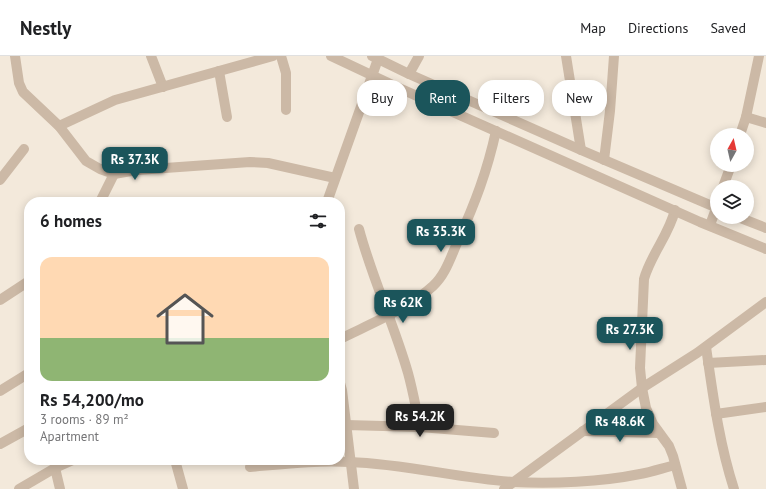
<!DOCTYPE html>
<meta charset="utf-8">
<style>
body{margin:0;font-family:"PT Sans",sans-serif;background:#f6f6f6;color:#202124;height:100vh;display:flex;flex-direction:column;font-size:15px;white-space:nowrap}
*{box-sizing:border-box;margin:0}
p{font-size:13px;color:#757577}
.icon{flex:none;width:22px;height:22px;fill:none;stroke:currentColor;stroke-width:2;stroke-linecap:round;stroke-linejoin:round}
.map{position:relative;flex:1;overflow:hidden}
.panel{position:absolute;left:24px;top:141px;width:321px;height:268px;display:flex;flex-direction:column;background:#fff;border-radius:16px;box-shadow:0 2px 10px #0003}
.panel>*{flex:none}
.hud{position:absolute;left:357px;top:24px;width:349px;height:36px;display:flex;gap:8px}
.needle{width:26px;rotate:8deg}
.buttons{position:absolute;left:710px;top:72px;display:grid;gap:8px}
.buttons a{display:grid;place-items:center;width:44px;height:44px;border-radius:50%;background:#fff;box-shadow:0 2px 10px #0003;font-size:20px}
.price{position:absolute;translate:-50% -34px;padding:0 9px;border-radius:8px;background:#1b555b;color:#fff;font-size:13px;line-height:26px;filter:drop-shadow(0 1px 2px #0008)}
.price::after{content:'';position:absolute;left:50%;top:24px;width:12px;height:9px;margin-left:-6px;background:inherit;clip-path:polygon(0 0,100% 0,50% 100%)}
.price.selected{background:#222;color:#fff}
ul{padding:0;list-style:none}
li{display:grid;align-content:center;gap:8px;height:212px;padding:0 16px}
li+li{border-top:1px solid #e0e0e0}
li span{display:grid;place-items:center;height:124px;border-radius:12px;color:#555}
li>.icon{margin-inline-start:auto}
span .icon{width:72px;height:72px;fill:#fffc;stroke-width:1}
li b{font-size:17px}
h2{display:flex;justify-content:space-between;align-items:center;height:48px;padding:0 16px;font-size:17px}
.chip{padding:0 14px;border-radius:16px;background:#fff;box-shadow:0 2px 10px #0003;font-size:14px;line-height:36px}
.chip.selected{background:#1b555b;color:#fff}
header{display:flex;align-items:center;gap:24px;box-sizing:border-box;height:56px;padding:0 20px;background:#fff;border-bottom:1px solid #e0e0e0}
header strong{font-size:19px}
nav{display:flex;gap:22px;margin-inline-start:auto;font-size:14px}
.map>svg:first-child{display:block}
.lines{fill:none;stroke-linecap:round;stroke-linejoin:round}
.minor{stroke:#ccb9a6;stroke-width:10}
.tertiary{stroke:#ccb9a6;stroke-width:10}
</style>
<header>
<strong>Nestly</strong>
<nav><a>Map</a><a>Directions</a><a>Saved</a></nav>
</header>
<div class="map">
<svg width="766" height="433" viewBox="0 0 766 433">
<rect width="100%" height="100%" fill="#f3e9db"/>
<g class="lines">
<g class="minor">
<polyline points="15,0 19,27 23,36 59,70 86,105 100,113 114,118 137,114 250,106 268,107 335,122"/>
<polyline points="151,0 163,31"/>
<polyline points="281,0 286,17 286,54"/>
<polyline points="566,0 581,94"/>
<polyline points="219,15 227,61"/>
<polyline points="409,18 419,0"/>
<polyline points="746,61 766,67"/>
<polyline points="59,70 115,44 273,0"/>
<polyline points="740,79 746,61 759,0"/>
<polyline points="604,104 610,55 614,0"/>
<polyline points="0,124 24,93"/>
<polyline points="723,131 731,109"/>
<polyline points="100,146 114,118"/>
<polyline points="327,146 378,3"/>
<path d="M675,154C669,179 651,198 644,223L640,312L642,332L646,352L653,368L669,390L673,400L682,433"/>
<polyline points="710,169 717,150"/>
<path d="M359,173C372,222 394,268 408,317C413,335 416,353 420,371"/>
<polyline points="0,244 29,225"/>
<path d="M340,283C370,268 408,253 433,230C446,218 451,200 458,185C475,147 487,116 496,75"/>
<path d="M706,291C713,339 719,387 734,433"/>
<polyline points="708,307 766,304"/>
<polyline points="340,327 342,334 354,433"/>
<polyline points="0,335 29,317"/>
<polyline points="716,358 766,351"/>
<polyline points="340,370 346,369 420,371 494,377"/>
<polyline points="583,375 658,377"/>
<polyline points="0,388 29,372"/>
<polyline points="175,404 183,433"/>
<path d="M250,411C284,408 317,404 350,406C405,408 458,422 513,426C552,428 601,426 640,418C651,416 663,412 675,409"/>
<polyline points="55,412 60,433"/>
<polyline points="19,433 55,412 73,404"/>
<polyline points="504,433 642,332 697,297 766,246"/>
</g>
<g class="tertiary">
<polyline points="331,0 399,32 700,166 766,193"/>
<polyline points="372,0 409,18 581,94 717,152"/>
<polyline points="738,161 766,172"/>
</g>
</g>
</svg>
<div class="buttons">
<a><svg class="needle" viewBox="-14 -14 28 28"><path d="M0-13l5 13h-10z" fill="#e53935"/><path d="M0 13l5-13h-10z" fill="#757577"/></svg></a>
<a><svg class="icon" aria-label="layers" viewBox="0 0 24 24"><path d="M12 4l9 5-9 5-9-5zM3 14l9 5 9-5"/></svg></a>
</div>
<b class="price" style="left:135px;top:125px">Rs 37.3K</b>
<b class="price" style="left:441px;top:197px">Rs 35.3K</b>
<b class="price" style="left:403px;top:268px">Rs 62K</b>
<b class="price" style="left:630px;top:295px">Rs 27.3K</b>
<b class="price selected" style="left:420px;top:382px">Rs 54.2K</b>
<b class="price" style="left:620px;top:387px">Rs 48.6K</b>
<div class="hud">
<a class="chip">Buy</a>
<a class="chip selected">Rent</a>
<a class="chip">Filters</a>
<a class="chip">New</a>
</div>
<section class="panel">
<h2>6 homes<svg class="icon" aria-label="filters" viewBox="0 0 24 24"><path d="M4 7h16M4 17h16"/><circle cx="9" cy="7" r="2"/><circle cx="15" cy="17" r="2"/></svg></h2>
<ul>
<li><span style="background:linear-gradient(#ffd9b3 65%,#8fb573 0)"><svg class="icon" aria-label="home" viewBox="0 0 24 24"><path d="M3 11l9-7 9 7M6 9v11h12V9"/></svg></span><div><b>Rs 54,200/mo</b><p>3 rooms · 89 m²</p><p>Apartment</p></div></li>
</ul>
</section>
</div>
